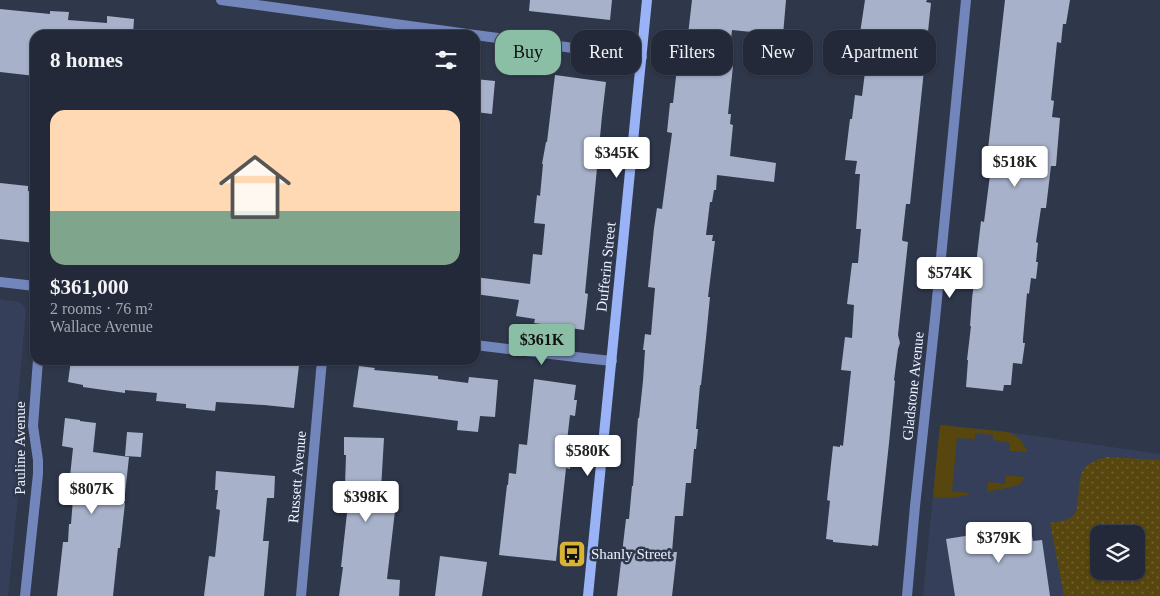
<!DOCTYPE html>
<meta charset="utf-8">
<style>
body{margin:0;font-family:"Times New Roman",serif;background:#2f3543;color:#f1f3f6;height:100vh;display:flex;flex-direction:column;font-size:19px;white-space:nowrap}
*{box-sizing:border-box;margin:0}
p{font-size:16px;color:#a3a6ae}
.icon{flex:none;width:28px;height:28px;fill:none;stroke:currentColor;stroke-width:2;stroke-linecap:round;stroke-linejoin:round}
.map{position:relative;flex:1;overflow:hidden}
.sheet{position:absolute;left:30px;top:30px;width:450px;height:335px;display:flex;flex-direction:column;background:#232938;border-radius:15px;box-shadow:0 1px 4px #0004,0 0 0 1px #404553}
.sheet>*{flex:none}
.top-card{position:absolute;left:495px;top:30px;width:475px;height:45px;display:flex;gap:10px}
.buttons{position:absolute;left:1090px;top:525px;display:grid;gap:10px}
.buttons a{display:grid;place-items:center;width:55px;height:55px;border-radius:10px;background:#232938;box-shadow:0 1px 4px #0004,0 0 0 1px #404553;font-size:25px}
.price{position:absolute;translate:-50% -42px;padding:0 11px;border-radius:5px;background:#fff;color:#222;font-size:16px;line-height:32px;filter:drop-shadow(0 1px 2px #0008)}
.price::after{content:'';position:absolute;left:50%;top:30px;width:15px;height:11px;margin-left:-8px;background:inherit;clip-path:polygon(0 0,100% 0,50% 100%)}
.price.current{background:#8abfa5;color:#111}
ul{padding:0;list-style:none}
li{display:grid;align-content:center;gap:10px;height:265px;padding:0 20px}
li+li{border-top:1px solid #404553}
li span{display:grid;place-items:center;height:155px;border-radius:15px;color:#555}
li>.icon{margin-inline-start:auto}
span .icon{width:90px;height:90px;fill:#fffc;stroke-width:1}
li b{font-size:21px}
h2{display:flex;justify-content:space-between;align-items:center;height:60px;padding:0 20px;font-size:21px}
.chip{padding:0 18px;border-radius:15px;background:#232938;box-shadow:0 1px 4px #0004,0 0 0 1px #404553;font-size:18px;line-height:45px}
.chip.current{background:#8abfa5;color:#111}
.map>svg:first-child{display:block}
.built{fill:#353f5a;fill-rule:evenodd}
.green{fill:#57460e}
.park{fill:url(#park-dots);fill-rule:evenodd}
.building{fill:#a7b1ca}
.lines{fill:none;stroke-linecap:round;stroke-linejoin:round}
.street{stroke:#7386bb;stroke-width:10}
.secondary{stroke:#9ab3f6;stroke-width:10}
.labels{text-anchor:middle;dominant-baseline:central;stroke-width:5;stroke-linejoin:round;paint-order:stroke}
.street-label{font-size:15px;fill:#ecf2ff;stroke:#2f374b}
.poi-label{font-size:15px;fill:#ecf2ff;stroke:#2f374b;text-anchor:start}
</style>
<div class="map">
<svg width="1160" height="596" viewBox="0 0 1160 596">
<defs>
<pattern id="park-dots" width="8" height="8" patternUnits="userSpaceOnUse" patternTransform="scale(1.25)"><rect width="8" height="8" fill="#57460e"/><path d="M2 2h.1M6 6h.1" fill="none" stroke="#6f6132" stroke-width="1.8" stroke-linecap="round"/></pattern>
</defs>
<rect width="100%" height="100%" fill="#2f374b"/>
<g class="built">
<polygon points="0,299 20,302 26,309 16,424 22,459 8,596 0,596"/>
<path d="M940,425L1008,432L1160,454V596H923ZM1099,534H1136V571H1099Z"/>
</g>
<g class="green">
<polygon points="940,425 1008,432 1019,438 1027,450 1027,452 1009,451 1010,443 993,440 993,435 975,433 975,439 957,438 952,491 969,493 969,495 948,498 933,497"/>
<polygon points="1006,475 1025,477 1020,484 1011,487 987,492 988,482 1005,484"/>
</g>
<path class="park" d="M1107,457L1160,460V596H1066L1064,595L1050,523C1057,522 1067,521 1073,516C1077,511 1077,507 1078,501C1080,475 1078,464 1107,457ZM1099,534H1136V571H1099Z"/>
<g class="building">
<polygon points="530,0 612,0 610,20 529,11"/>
<polygon points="692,0 786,0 783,35 732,30 728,66 733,66 728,114 731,114 730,124 733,125 730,156 776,163 774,182 717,175 716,190 714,190 712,202 710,202 706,235 713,235 712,241 715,241 708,297 710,297 706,338 701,385 700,385 696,429 698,429 696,449 694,449 691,483 686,483 683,516 675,516 672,552 677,552 672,596 617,596 626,519 629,519 632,486 633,486 638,418 639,418 643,381 645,350 643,350 645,334 651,335 655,288 648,287 654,228 657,208 662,209 672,133 667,132 670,103 673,103 677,68 683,68 684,61 685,61"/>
<polygon points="865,0 927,0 926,2 931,3 910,204 906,204 902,240 903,241 908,242 898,335 900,343 898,349 894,380 895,381 889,443 878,546 872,545 872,546 833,542 833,540 826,539 830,501 827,500 833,446 840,447 840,445 843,446 851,371 841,370 845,337 852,338 854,305 847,304 852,263 858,263 861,229 856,229 860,174 855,174 857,161 845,160 850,119 852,119 855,95 862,96 866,64 858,63 861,33 860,33"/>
<polygon points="1005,0 1070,0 1066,24 1063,24 1061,43 1057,42 1051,100 1054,101 1052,117 1060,118 1056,166 1051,166 1046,208 1041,208 1036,242 1038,243 1036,262 1038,262 1036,279 1031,278 1029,294 1027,293 1023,339 1023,343 1025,343 1022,364 1013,363 1011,385 1004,385 1003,391 966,387 968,360 967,360 971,326 970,326 972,299 981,221 984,222 990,175 985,175"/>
<polygon points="0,9 50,14 50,11 69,12 68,20 107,23 107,16 134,19 133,35 35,35 35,76 0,72"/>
<polygon points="555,75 606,82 602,116 585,293 588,294 584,330 534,323 535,319 516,316 519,300 475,294 475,277 530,284 533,254 542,255 545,224 534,223 537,195 540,196 543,164 542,164 546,142 547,142"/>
<polygon points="475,79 495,81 492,114 475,112"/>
<polygon points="0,183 28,186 28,191 35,192 35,243 0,239"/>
<polygon points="71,360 253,360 299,365 294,408 264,405 216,402 215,411 186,408 186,404 156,401 157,393 125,390 125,393 83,387 83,385 68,382"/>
<polygon points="359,366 375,368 374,370 438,376 438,379 468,383 469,377 498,380 495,417 480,416 478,432 457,430 458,421 353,407"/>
<polygon points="534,379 576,385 574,400 577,400 575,416 570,415 566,450 572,450 570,469 566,468 556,561 499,555 507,485 508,485 509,473 516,474 519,444 527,445"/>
<polygon points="65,418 80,420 80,421 96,423 93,452 129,457 124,503 125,503 120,548 118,548 113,596 57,596 63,542 68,542 69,524 71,524 74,486 69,486 73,448 62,446"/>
<polygon points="127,432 143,433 141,457 125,456"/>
<polygon points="344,437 384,438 381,489 382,489 382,504 384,504 384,510 395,511 387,579 400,580 399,596 339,596 343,567 341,567 348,504 346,504 347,486 345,486 346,455 344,455"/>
<polygon points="216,471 275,476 274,498 267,498 263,541 269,541 264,596 204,596 209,556 215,557 220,510 216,509 218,490 215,490"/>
<polygon points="1030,526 1033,541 1042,540 1050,596 955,596 946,539"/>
<polygon points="440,556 487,562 482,596 435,596"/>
</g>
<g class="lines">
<g class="street">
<polyline points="221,0 475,35"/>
<polyline points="475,35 642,57"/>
<polyline points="0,282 35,286"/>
<polyline points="475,345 584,358 612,361"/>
<polyline points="25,596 38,474 38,460 33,426 38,360"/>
<polyline points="301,596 322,360"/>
<polyline points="907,596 915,506 935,319 966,0"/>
</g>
<polyline class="secondary" points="588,596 647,0"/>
</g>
<defs>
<g id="bus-square" transform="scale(1.4375)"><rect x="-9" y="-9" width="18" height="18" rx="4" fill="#d9b334" stroke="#2f374b"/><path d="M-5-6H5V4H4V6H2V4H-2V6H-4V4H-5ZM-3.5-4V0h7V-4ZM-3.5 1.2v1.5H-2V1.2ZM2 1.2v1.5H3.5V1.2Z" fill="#111"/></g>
</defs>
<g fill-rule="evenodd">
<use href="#bus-square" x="572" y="554"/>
</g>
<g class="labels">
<g class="street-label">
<text transform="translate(606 267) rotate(-84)">Dufferin Street</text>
<text transform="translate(913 386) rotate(-84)">Gladstone Avenue</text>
<text transform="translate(20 448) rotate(-90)">Pauline Avenue</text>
<text transform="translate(297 477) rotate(-85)">Russett Avenue</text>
</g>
<g class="poi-label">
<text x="591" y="554">Shanly Street</text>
</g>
</g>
</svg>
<div class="buttons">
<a><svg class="icon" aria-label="layers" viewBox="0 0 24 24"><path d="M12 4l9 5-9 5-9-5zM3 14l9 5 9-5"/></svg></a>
</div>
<b class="price" style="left:617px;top:179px">$345K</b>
<b class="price" style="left:1015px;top:188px">$518K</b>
<b class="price" style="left:950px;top:299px">$574K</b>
<b class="price current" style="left:542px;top:366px">$361K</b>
<b class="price" style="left:588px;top:477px">$580K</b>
<b class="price" style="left:92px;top:515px">$807K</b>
<b class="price" style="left:366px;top:523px">$398K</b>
<b class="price" style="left:999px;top:564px">$379K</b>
<div class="top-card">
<a class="chip current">Buy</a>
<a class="chip">Rent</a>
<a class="chip">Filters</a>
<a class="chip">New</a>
<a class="chip">Apartment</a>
</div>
<section class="sheet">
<h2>8 homes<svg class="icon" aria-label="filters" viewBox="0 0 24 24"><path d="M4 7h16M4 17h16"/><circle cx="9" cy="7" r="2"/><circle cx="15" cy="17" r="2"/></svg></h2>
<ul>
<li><span style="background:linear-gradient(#ffd9b3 65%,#7fa58c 0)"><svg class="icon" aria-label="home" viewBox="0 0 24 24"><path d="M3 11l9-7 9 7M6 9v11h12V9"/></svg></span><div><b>$361,000</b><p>2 rooms · 76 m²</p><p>Wallace Avenue</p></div></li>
</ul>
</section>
</div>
